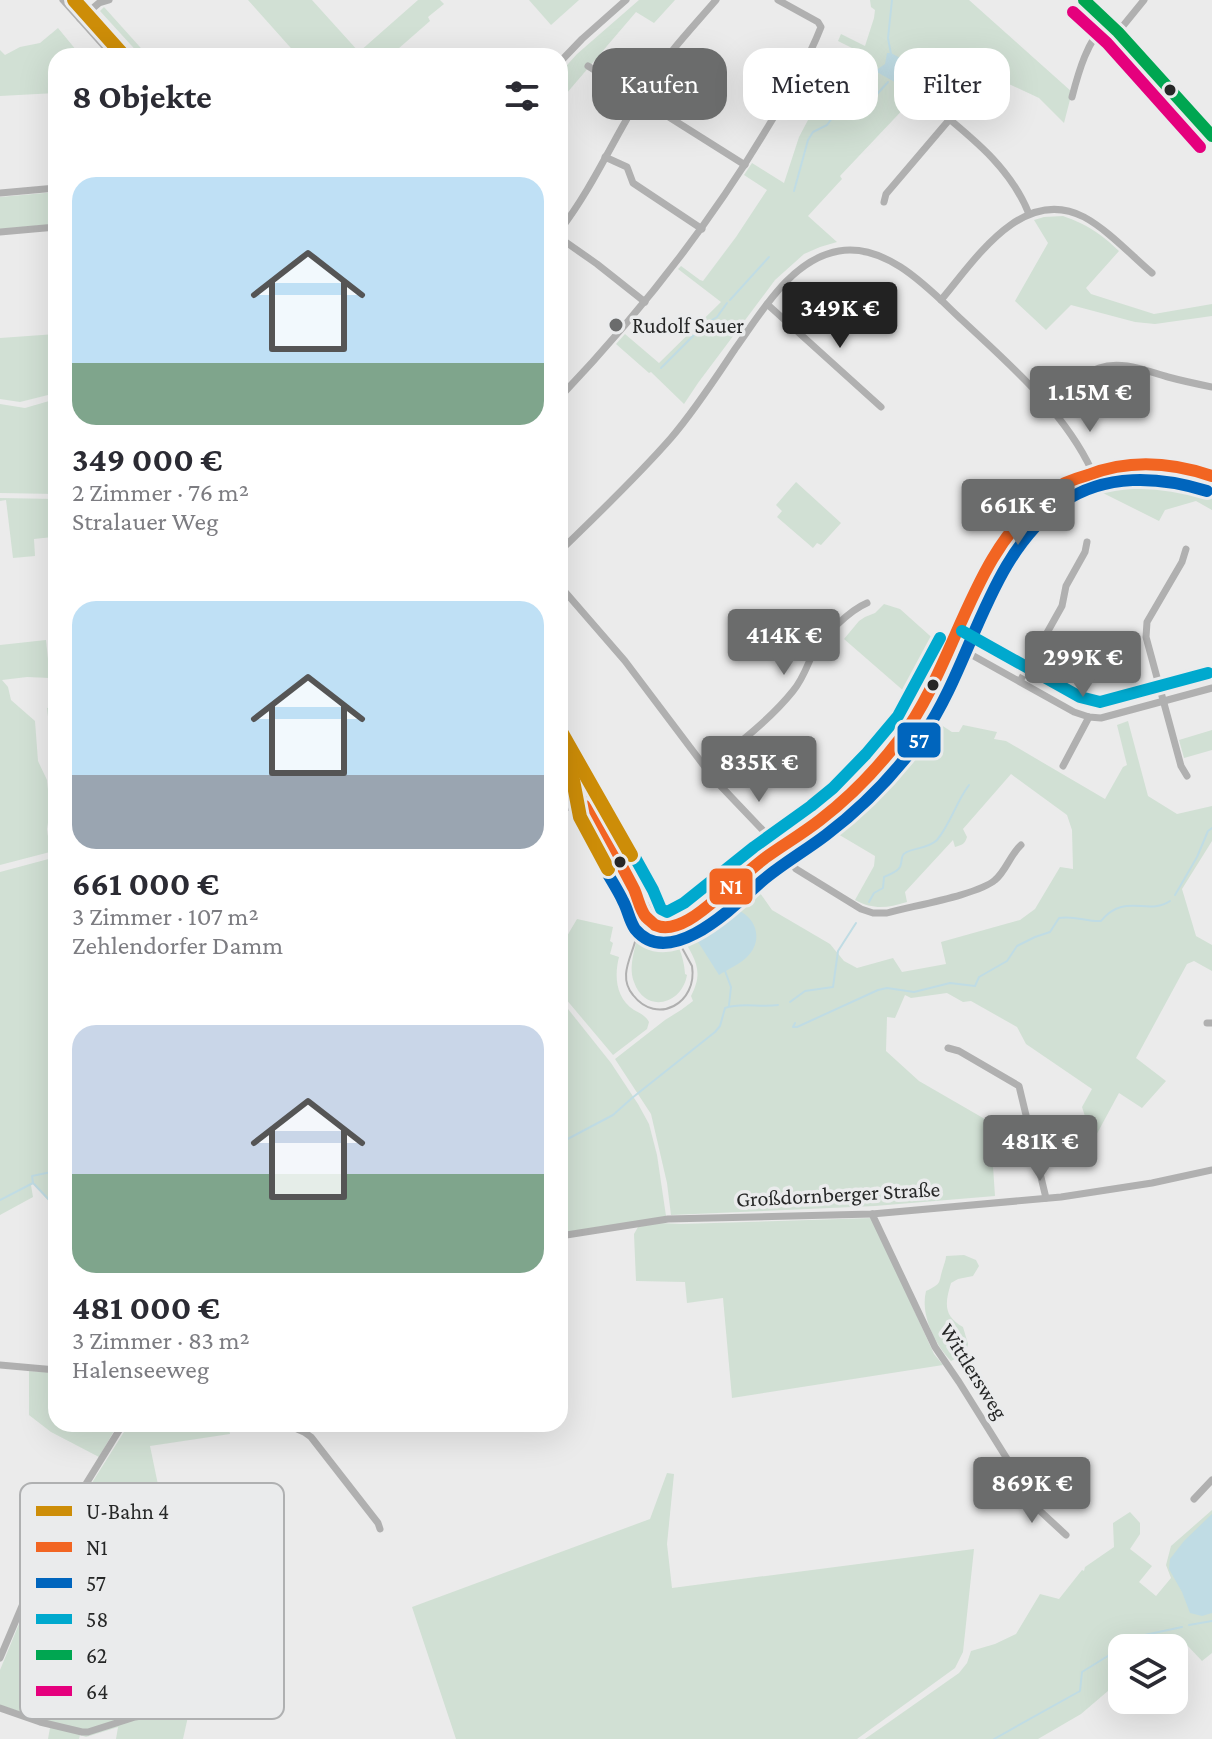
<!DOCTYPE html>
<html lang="de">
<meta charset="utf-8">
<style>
body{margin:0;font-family:"Crimson Pro",serif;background:#f2f2f3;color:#2b2b33;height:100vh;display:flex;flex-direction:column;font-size:30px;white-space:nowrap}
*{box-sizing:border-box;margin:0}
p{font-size:26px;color:#7c7c81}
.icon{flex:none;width:44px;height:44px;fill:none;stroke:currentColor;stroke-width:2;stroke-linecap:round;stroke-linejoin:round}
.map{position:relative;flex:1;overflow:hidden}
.side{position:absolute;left:48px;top:48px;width:520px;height:1384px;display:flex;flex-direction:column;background:#fff;border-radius:24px;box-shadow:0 8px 32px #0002}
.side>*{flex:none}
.guide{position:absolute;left:592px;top:48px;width:500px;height:72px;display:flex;gap:16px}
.fabs{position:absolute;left:1108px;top:1634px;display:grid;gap:16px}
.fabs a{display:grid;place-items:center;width:80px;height:80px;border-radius:16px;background:#fff;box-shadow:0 8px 32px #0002;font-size:40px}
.price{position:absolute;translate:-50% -68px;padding:0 18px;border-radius:8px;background:#6b6c6c;color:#fff;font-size:26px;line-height:52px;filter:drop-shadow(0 2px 4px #0008)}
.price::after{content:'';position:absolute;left:50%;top:48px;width:24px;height:18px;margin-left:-12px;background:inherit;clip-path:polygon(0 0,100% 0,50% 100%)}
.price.selected{background:#222;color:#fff}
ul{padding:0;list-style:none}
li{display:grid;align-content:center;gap:16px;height:424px;padding:0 24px}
li span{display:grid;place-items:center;height:248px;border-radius:24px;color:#555}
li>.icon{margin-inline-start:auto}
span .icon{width:144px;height:144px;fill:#fffc;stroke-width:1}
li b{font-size:34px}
h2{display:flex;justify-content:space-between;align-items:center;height:96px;padding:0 24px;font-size:34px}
.tag{padding:0 28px;border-radius:24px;background:#fff;box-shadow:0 8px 32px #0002;font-size:28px;line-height:72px}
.tag.selected{background:#6b6c6c;color:#fff}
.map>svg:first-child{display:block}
.green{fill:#d1e0d4}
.water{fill:#c0dce4}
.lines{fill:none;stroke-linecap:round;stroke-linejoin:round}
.stream{stroke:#c0dce4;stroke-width:2}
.minor{stroke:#b0b0b0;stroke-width:7}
.major{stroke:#a9a9a8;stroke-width:9}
.tram{stroke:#b0b0b0;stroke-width:2}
.bus-1-casing{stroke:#eaebec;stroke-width:18}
.bus-2-casing{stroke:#eaebec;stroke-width:18}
.bus-3-casing{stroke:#eaebec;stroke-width:18}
.bus-4-casing{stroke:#eaebec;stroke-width:18}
.bus-5-casing{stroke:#eaebec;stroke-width:18}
.bus-1{stroke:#f26522;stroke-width:12}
.bus-2{stroke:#0065bd;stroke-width:12}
.bus-3{stroke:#00a9ce;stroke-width:12}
.bus-4{stroke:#00a651;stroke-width:12}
.bus-5{stroke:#e5007d;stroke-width:12}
.metro-1-casing{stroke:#eaebec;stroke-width:20}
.metro-1{stroke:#cd8d08;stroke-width:14}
.bus-dot{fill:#262727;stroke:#eaebec;stroke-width:3}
.poi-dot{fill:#6b6c6c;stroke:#eaebec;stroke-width:3}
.labels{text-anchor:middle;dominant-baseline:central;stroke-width:7;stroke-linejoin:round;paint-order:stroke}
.poi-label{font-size:22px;fill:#262727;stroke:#eaebec;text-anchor:start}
.street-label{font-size:22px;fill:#262727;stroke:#eaebec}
.key{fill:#eaebec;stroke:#afb0b1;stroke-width:2}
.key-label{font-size:22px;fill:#262727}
.line-badge{stroke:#eaebec;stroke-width:3}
.badge-label{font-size:22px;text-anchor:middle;font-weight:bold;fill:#fff}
</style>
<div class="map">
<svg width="1212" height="1739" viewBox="0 0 1212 1739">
<rect width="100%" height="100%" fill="#ebebeb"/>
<g class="green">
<polygon points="248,0 312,0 359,52 418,0 440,0 444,4 428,17 430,21 390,56 298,56"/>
<polygon points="529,0 579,0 551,25"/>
<polygon points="639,0 675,0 654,23 636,12 560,101 560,73 577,54"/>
<polygon points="870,0 969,0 1072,92 1064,123 1039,98 946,55 933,51 927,76 913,91 911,101 840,176 842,179 808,216 837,242 820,247 804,254 775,280 698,383 684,404 651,372 649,373 616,344 625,334 659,363 721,302 678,269 681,266 700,280 703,281 736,237 767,190 744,175 752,163 784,183 799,137 808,120 818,115 853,64 858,66 864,54 838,41 841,34 865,46 874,18 875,10 871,7"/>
<polygon points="104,7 148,56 141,56 100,11"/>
<polygon points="58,28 81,56 56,56 56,93 0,96 0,50 5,55 20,47 40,43"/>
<polygon points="56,192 56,224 0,229 0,197"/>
<path d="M1063,216C1088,225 1100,233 1119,251L1086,288L1091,294L1154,314L1212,304V316L1155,324L1135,322L1071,305L1046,330L1015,301L1048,243L1034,220L1044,217Z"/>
<polygon points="56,334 56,393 20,402 0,399 0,338"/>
<polygon points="56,399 56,494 0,493 0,404 25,408"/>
<path d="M1139,473C1164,473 1188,478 1212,488V510L1196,501L1165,510L1159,521L1089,486L1104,479Z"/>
<polygon points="796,482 841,523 821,545 817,543 813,548 777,517 782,511 776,505"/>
<polygon points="0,498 56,499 56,554 53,537 34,539 35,556 13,558 6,500 0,501"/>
<polygon points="884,604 900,609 938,643 940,649 913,699 844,639 859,621 865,617 875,613"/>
<polygon points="46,640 50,678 27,677 2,680 8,687 11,700 35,721 38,761 47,780 50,810 47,829 50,852 0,865 0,645"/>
<polygon points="56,707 56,785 47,708"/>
<path d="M929,717L952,732H959L963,725L997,732L994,739L1006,741L1105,799L1123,767L1127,765L1117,725L1128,721L1148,796L1177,814L1212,806V841L1182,889L1196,936L1212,945V971L1194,961L1187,964L1136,1058L1166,1081L1142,1108L1119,1093L1093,1141L1082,1107L1092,1089L1026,1044L1017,1027L971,1001L963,1002L947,993L911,998L905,995L895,1018L887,1017L886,1051L919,1081L990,1122L995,1196L875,1206L671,1215L667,1183L651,1114L615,1059L665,1020L681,1010L693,1001L691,996C705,970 694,957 680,934L686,933L753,883L772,910L830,944L844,961L857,968L893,958L902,972L946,964L941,942L1020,920L1035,909L1060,867L1073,869L1072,830L1067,815L1011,774L963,829L967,837C965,844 962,845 955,847L953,840L905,892L907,902C887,908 874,910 855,900L874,866L875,856L826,827C867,796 900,759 929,717Z"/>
<polygon points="560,726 580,760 572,771 561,753 563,752 560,746"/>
<polygon points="1212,730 1212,750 1184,758 1179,740"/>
<polygon points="56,857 56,1209 33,1184 31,1185 33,1197 0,1215 0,872"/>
<path d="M577,919L613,927L610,941L613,943L610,954L619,957C614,977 616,998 634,1010C641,1014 645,1015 649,1022L647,1029L613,1055L560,992V948Z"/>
<path d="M639,925L656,934L673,936C680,948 684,960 685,974L687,975C682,1005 645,1014 634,982C627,963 638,945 639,925Z"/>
<polygon points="560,999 611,1063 638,1104 649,1124 657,1155 666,1216 664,1217 560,1233"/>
<polygon points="872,1218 934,1354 943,1365 732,1398 723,1298 687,1303 685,1282 636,1281 634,1234 638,1227 659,1223 681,1224"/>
<path d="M964,1255L976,1260L979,1266L973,1276L958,1279L951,1283C945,1303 943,1316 963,1327L968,1344L966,1353L951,1361C935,1344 920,1315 926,1291C943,1283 938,1283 943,1268C944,1264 946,1260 946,1256Z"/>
<polygon points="29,1371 56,1373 56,1424 118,1424 99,1457 51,1432 29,1415"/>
<polygon points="129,1424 228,1424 230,1434 150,1446 182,1601 161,1642 176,1646 170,1714 189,1712 183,1739 116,1739 118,1727 86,1737 80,1735 79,1739 48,1739 51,1722 0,1705 0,1670 49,1551"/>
<polygon points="667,1473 674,1474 667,1544 672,1588 974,1549 963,1652 955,1668 857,1739 456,1739 412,1607 650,1519"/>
<polygon points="1212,1510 1212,1653 1202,1661 1185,1643 1168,1648 1122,1648 1122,1679 1081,1714 1038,1739 865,1739 959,1673 967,1663 971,1651 995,1644 1016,1634 1040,1594 1059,1599 1082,1570 1084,1571 1085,1567 1114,1547 1113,1523 1130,1512 1140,1523 1140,1534 1130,1549 1152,1566 1139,1582 1156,1596 1171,1578 1166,1565 1171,1546"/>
</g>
<g class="water">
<path d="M887,53H891L902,59C905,68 905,75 903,83L900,85L875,71L885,64Z"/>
<path d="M730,908C754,912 766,938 747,957C740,964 728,969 719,975L693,934Z"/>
<polygon points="1212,1514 1212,1613 1202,1616 1190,1613 1182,1592 1169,1569 1170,1559 1184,1541"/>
</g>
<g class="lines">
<g class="stream">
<polyline points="891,54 888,38 892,0"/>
<polyline points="794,191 808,140 813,132 827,125 838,110 843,108 864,105 869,103 888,82"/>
<polyline points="730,300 769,257"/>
<polyline points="661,368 705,324 717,317 727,303"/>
<polyline points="1175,895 1197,857 1208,831 1212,828"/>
<path d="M869,902L874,893L883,888L884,877C890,874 896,873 900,867C902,863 901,858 903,855C907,848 927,850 937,840C951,823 956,802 969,785"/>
<polyline points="725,971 731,987 729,1005"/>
<polyline points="790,1002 805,991 833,987 838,951 856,923"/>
<path d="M795,1023L793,1027H797L878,990L887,988L914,992L950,983L975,986L979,977L1007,961L1017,946L1035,937L1050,932L1059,918C1074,915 1087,922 1101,921C1124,892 1148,916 1170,901"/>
<path d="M560,1143L613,1115L632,1098L715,1032L720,1026L725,1008C742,1002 760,1008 778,1005"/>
<polyline points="33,1183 32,1176 56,1171"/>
<polyline points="34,1184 56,1207"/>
<polyline points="0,1200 33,1183"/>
<polyline points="1189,1625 1212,1621"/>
<polyline points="994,1739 1080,1691 1082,1672 1140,1636 1182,1627"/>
</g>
<g class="minor">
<polyline points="63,0 113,56"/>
<polyline points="80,19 99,3 109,0"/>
<polyline points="1118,32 1144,0"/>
<polyline points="560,62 582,39 626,0"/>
<polyline points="588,66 745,165"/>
<path d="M916,91C959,129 1007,159 1029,214"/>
<path d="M1072,97C1079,70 1087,42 1107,21"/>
<polyline points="605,157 627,167 633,183 702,229"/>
<polyline points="0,193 56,188"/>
<polyline points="884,202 886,194 949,120"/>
<path d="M560,230C594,186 616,133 646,87C666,55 692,28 716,0"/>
<polyline points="0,232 56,227"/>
<polyline points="560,238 597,264 645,302"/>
<path d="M941,300C975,260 1022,185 1084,217C1108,230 1131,255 1152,273"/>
<polyline points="767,304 881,407"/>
<path d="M560,397C638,315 708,227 766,130C786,97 807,63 821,27L818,22L778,0"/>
<path d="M1049,407C1064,392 1079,375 1099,368C1122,360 1146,371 1168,377C1183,381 1197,384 1212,387"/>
<polyline points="1186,549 1182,562 1147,622 1146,637 1181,766 1187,776"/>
<path d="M560,551C598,514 636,478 671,438C695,410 715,379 735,349C761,313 791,259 839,251C888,243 930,290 962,320C1010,365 1064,411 1092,471"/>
<path d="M560,586L625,661L714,779L773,841L796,869L861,909L873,913H887C911,906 978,895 995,880C1006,871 1010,855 1021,845"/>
<polyline points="954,645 1074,712 1089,717 1101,718 1212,688"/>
<polyline points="1020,681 1062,606 1066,586 1085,552 1087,542"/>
<polyline points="560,760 568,775 570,785"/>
<polyline points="1063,766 1089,717"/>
<path d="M706,770C736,745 769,721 793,691C803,679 807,666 813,653C822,637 850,610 867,603"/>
<polyline points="570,785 563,793 564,804 574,810 585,806"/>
<path d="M570,785L581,786C589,791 590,799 585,806"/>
<path d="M585,806C605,830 622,867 637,895C641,902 642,911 646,917C649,920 653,923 656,925C678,936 711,903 728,889C741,879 752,868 765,858C783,845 802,834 820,820C854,793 886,759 911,724C973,635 982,497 1105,468C1141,460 1177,463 1212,476"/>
<path d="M641,900C656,914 666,922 686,920"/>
<polyline points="1207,1023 1212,1023"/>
<polyline points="948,1048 959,1051 1019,1086 1046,1198"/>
<polyline points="872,1214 935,1347 959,1382 1039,1510 1066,1535"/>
<polyline points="560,1236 668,1219 872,1214 1061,1197 1152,1183 1212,1170"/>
<polyline points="0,1365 56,1370"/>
<polyline points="286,1424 304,1432 311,1437 378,1523 380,1529"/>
<polyline points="1194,1499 1212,1480"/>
<polyline points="0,1658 47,1547 123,1424"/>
<polyline points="0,1708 40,1722 82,1732 88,1732 135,1717 161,1713"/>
</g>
<polyline class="major" points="1084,0 1118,32 1212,136"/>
<path class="tram" d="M608,869C618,886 634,904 637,924C640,948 614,972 633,995C657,1026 698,1003 692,966L631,855"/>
<g class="bus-1-casing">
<path id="bus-1" d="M585,806C605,832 619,861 634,889C638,898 640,910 646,917C647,918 654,924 655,925C679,936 711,903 728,889C740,879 752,868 765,858C783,845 802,834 820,820C850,797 877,769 900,739C956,666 971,552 1046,497C1052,493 1058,487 1065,483C1072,480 1081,477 1088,475C1129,459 1171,462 1212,476"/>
</g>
<g class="bus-2-casing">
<path id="bus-2" d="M605,869C611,880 618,890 623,901C628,910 629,920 635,929C670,972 736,904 762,881C782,864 805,851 826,835C863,807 896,773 923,735C973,663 987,556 1062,503C1105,473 1159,476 1207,491"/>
</g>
<g class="bus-3-casing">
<g id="bus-3">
<polyline points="962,631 1080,697 1100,702 1208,673"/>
<polyline points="633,854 653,890 661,909 667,912 684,903 754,847 811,806 833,788 866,754 898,716 940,638"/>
</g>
</g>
<g class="bus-4-casing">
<polyline id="bus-4" points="1084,0 1118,32 1212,136"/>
</g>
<g class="bus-5-casing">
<polyline id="bus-5" points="1073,12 1107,43 1200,147"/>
</g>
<use href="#bus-1" class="bus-1"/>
<use href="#bus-2" class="bus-2"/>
<use href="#bus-3" class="bus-3"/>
<use href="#bus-4" class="bus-4"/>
<use href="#bus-5" class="bus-5"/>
<g class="metro-1-casing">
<g id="metro-1">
<polyline points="74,0 124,56"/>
<polyline points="560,730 631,855"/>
<polyline points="569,759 580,817 608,869"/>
</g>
</g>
<use href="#metro-1" class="metro-1"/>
</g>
<g class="bus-dot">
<circle cx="1170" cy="90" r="7"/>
<circle cx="933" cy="685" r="7"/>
<circle cx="620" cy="862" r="7"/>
</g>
<circle class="poi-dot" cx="616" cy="325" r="8"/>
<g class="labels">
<g class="poi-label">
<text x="632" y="325">Rudolf Sauer</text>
</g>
<g class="street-label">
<text transform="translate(838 1194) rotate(-3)">Großdornberger Straße</text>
<text transform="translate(974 1371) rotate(58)">Wittlersweg</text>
</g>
</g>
<rect x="20" y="1483" width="264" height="236" rx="12" class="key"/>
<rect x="36" y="1506" width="36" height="10" fill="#cd8d08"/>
<rect x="36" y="1542" width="36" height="10" fill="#f26522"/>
<rect x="36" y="1578" width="36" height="10" fill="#0065bd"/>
<rect x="36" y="1614" width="36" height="10" fill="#00a9ce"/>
<rect x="36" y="1650" width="36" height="10" fill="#00a651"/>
<rect x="36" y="1686" width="36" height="10" fill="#e5007d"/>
<g class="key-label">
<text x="86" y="1519">U-Bahn 4</text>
<text x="86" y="1555">N1</text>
<text x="86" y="1591">57</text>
<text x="86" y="1627">58</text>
<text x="86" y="1663">62</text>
<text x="86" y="1699">64</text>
</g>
<g class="line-badge">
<rect x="896" y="721" width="46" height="38" rx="8" fill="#0065bd"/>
<rect x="708" y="867" width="46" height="39" rx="8" fill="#f26522"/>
</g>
<g class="badge-label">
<text x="919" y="748">57</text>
<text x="731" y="894">N1</text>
</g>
</svg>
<div class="fabs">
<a><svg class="icon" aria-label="layers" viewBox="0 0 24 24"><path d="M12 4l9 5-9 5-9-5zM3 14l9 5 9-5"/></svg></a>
</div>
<b class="price selected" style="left:840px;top:350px">349K €</b>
<b class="price" style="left:1090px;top:434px">1.15M €</b>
<b class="price" style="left:1018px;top:547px">661K €</b>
<b class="price" style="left:784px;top:677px">414K €</b>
<b class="price" style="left:1083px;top:699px">299K €</b>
<b class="price" style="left:759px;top:804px">835K €</b>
<b class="price" style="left:1040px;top:1183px">481K €</b>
<b class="price" style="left:1032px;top:1525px">869K €</b>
<div class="guide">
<a class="tag selected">Kaufen</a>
<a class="tag">Mieten</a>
<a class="tag">Filter</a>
</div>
<section class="side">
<h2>8 Objekte<svg class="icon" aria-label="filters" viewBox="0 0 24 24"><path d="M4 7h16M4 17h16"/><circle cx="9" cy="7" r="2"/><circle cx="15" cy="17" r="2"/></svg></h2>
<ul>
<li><span style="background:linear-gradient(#bfe0f5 75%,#7fa58c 0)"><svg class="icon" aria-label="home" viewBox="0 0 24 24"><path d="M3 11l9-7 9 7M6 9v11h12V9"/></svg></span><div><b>349 000 €</b><p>2 Zimmer · 76 m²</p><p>Stralauer Weg</p></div></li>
<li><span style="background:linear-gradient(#bfe0f5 70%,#9aa5b1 0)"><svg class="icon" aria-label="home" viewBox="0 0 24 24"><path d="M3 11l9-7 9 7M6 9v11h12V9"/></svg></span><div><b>661 000 €</b><p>3 Zimmer · 107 m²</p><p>Zehlendorfer Damm</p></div></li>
<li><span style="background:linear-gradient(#c9d6e8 60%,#7fa58c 0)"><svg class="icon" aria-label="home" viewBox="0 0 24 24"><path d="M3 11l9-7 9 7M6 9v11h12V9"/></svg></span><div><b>481 000 €</b><p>3 Zimmer · 83 m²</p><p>Halenseeweg</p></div></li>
</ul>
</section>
</div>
